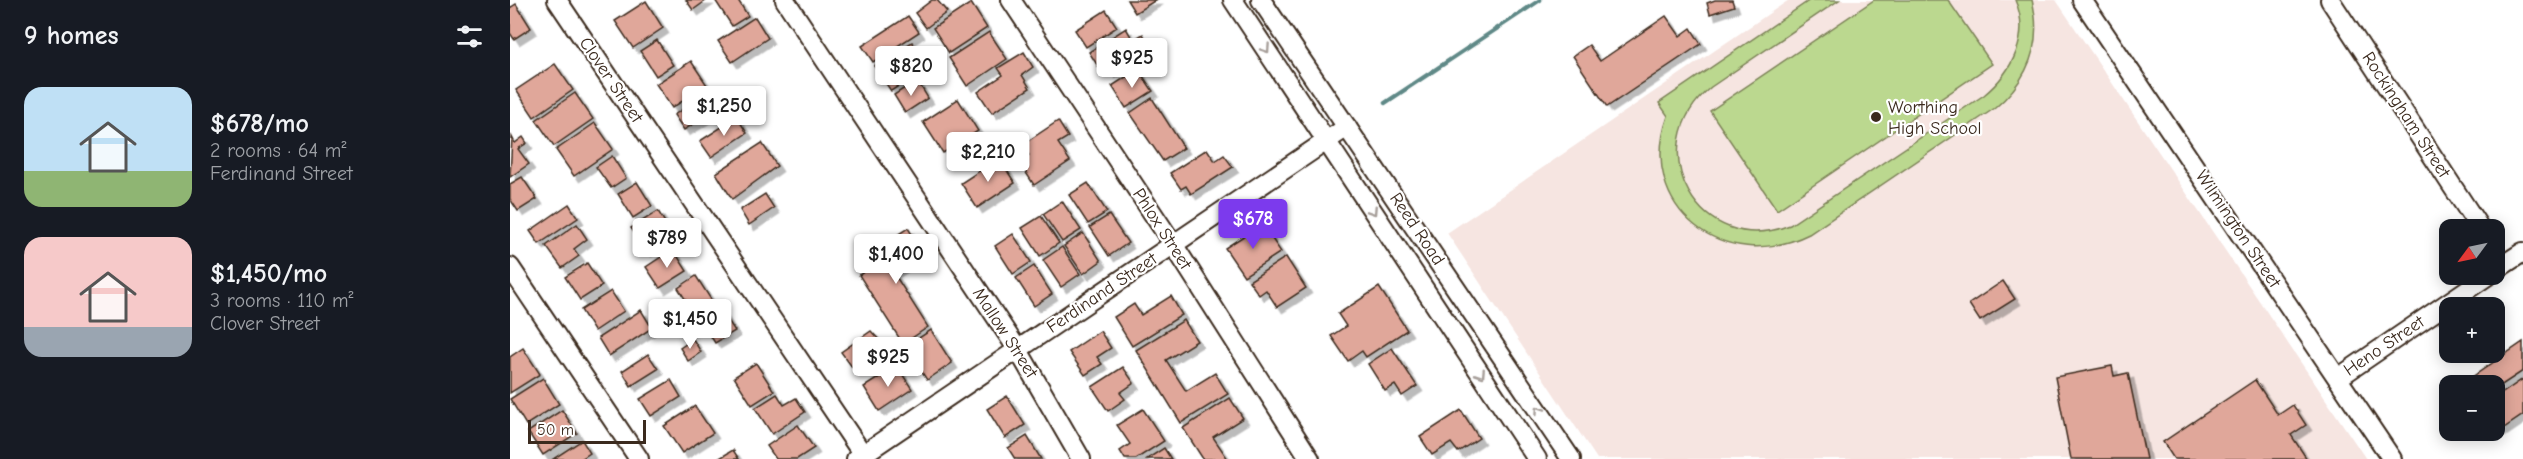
<!DOCTYPE html>
<meta charset="utf-8">
<style>
body{margin:0;font-family:"Comic Neue",sans-serif;background:#242831;color:#f1f3f6;height:100vh;display:flex;flex-direction:column;font-size:22px;white-space:nowrap}
*{box-sizing:border-box;margin:0}
p{font-size:20px;color:#9ea1a6}
.icon{flex:none;width:33px;height:33px;fill:none;stroke:currentColor;stroke-width:2;stroke-linecap:round;stroke-linejoin:round}
.map{position:relative;flex:1;overflow:hidden}
.side{display:flex;flex-direction:column;background:#171b24;width:510px}
.side>*{flex:none}
.needle{width:39px;rotate:237deg}
.fabs{position:absolute;left:1929px;top:219px;display:grid;gap:12px}
.fabs a{display:grid;place-items:center;width:66px;height:66px;border-radius:12px;background:#171b24;box-shadow:0 3px 15px #0003;font-size:30px}
.scale{position:absolute;left:18px;bottom:15px;width:118px;box-sizing:border-box;padding-left:6px;border:3px solid #3b2a1e;border-top:0;font-size:16px;line-height:21px;white-space:nowrap;color:#3b2a1e;-webkit-text-stroke:4px #fff;paint-order:stroke}
.price{position:absolute;translate:-50% -51px;padding:0 14px;border-radius:6px;background:#fff;color:#222;font-size:20px;line-height:39px;filter:drop-shadow(0 2px 3px #0008)}
.price::after{content:'';position:absolute;left:50%;top:36px;width:18px;height:14px;margin-left:-9px;background:inherit;clip-path:polygon(0 0,100% 0,50% 100%)}
.price.on{background:#7c3aed;color:#fff}
ul{padding:0;list-style:none}
li{display:flex;align-items:center;gap:18px;height:150px;padding:0 24px}
li span{display:grid;place-items:center;flex:none;width:168px;height:120px;border-radius:18px;color:#555}
li>.icon{margin-inline-start:auto}
span .icon{width:72px;height:72px;fill:#fffc;stroke-width:1}
li b{font-size:26px}
h2{display:flex;justify-content:space-between;align-items:center;height:72px;padding:0 24px;font-size:26px}
main{display:flex;flex:1;min-height:0}
.map>svg:first-child{display:block}
.built{fill:#f6e5e1}
.green{fill:#bbd88f;stroke:#7b8156;stroke-width:1.5}
.lines{fill:none;stroke-linecap:round;stroke-linejoin:round}
.stream{stroke:#5f8987;stroke-width:4.5}
.building{fill:#e0a79a;stroke:#3b2a1e;stroke-width:1.5;filter:url(#shadow)}
.minor-casing{stroke:#3b2a1e;stroke-width:22}
.minor{stroke:#fff;stroke-width:18}
.oneway{stroke:#a79f9a}
.poi-dot{fill:#3b2a1e;stroke:#fff;stroke-width:2}
.labels{text-anchor:middle;dominant-baseline:central;stroke-width:4.5;stroke-linejoin:round;paint-order:stroke}
.street-label{font-size:18px;fill:#3b2a1e;stroke:#fff}
.poi-label{font-size:18px;fill:#3b2a1e;stroke:#fff;text-anchor:start}
</style>
<main>
<section class="side">
<h2>9 homes<svg class="icon" aria-label="filters" viewBox="0 0 24 24"><path d="M4 7h16M4 17h16"/><circle cx="9" cy="7" r="2"/><circle cx="15" cy="17" r="2"/></svg></h2>
<ul>
<li><span style="background:linear-gradient(#bfe0f5 70%,#8fb573 0)"><svg class="icon" aria-label="home" viewBox="0 0 24 24"><path d="M3 11l9-7 9 7M6 9v11h12V9"/></svg></span><div><b>$678/mo</b><p>2 rooms · 64 m²</p><p>Ferdinand Street</p></div></li>
<li><span style="background:linear-gradient(#f6c9c9 75%,#9aa5b1 0)"><svg class="icon" aria-label="home" viewBox="0 0 24 24"><path d="M3 11l9-7 9 7M6 9v11h12V9"/></svg></span><div><b>$1,450/mo</b><p>3 rooms · 110 m²</p><p>Clover Street</p></div></li>
</ul>
</section>
<div class="map">
<svg width="2013" height="459" viewBox="0 0 2013 459">
<defs>
<filter id="shadow"><feDropShadow dx="5.5" dy="5.5" stdDeviation="0" flood-color="#0004"/></filter>
</defs>
<rect width="100%" height="100%" fill="#fff"/>
<filter id="ink" filterUnits="userSpaceOnUse"><feTurbulence type="fractalNoise" baseFrequency=".0167" numOctaves="2"/><feDisplacementMap in="SourceGraphic" scale="12" xChannelSelector="R" yChannelSelector="G"/><feConvolveMatrix kernelMatrix="1 2 1 2 8 2 1 2 1" color-interpolation-filters="sRGB"/></filter>
<g filter="url(#ink)">
<polygon class="built" points="1279,0 1546,0 1856,459 1087,459 937,233"/>
<g class="green">
<path d="M1300,0H1329L1201,87C1127,148 1190,261 1280,225L1474,95C1502,72 1521,36 1505,0H1522C1533,44 1519,79 1485,108L1299,234C1215,276 1125,208 1158,116L1149,103Z"/>
<polygon points="1364,0 1438,0 1482,64 1267,210 1200,111"/>
</g>
<g class="lines">
<polyline class="stream" points="875,103 1030,0"/>
</g>
<g class="building">
<polygon points="176,0 197,0 183,10"/>
<polygon points="205,0 228,0 238,16 222,26"/>
<polygon points="422,0 427,0 437,12 416,28 405,13"/>
<polygon points="617,0 646,0 625,13"/>
<polygon points="1205,0 1222,0 1224,6 1200,14 1197,3"/>
<polygon points="136,1 153,28 123,48 105,21"/>
<polygon points="461,3 477,28 439,53 423,28"/>
<polygon points="6,4 21,28 4,39 0,33 0,8"/>
<polygon points="596,10 607,27 576,47 565,30"/>
<polygon points="398,16 409,32 363,62 352,46"/>
<polygon points="1156,16 1170,36 1181,28 1191,44 1097,107 1063,56 1079,45 1090,61"/>
<polygon points="245,17 258,38 222,62 208,41"/>
<polygon points="616,28 623,40 633,34 641,47 600,73 594,65 589,68 579,52"/>
<polygon points="479,32 497,59 457,86 439,58"/>
<polygon points="147,40 163,65 146,76 130,51"/>
<polygon points="402,42 418,67 381,91 364,66"/>
<polygon points="514,52 523,67 512,75 520,88 482,113 468,92 493,75 488,68"/>
<polygon points="181,61 197,85 162,108 146,84"/>
<polygon points="45,64 63,90 24,117 6,90"/>
<polygon points="628,69 643,91 616,108 602,86"/>
<polygon points="407,80 418,98 395,113 384,95"/>
<polygon points="65,93 83,119 44,146 26,120"/>
<polygon points="642,98 674,148 653,161 620,113"/>
<polygon points="188,99 198,115 174,130 164,115"/>
<polygon points="448,99 468,131 433,153 413,122"/>
<polygon points="227,117 237,133 201,157 190,141"/>
<polygon points="548,121 558,137 548,143 560,161 524,185 509,162 519,155 512,145"/>
<polygon points="85,123 103,149 64,176 46,150"/>
<polygon points="2,137 5,143 13,137 17,143 8,149 19,164 0,177"/>
<polygon points="252,143 267,166 222,199 206,173"/>
<polygon points="697,149 705,161 714,155 723,167 681,194 676,186 671,189 660,173"/>
<polygon points="102,156 116,178 101,188 86,167"/>
<polygon points="489,158 505,183 467,208 451,183"/>
<polygon points="12,177 27,199 8,211 0,199 0,184"/>
<polygon points="127,182 142,206 123,218 108,194"/>
<polygon points="578,183 597,212 578,224 559,195"/>
<polygon points="255,194 264,208 239,225 230,210"/>
<polygon points="552,201 571,230 552,242 533,214"/>
<polygon points="59,204 68,218 29,244 20,231"/>
<polygon points="148,211 162,234 136,251 121,228"/>
<polygon points="599,215 618,243 599,256 580,227"/>
<polygon points="531,216 549,243 530,256 512,228"/>
<polygon points="67,224 77,239 64,249 69,256 52,268 36,246"/>
<polygon points="752,224 771,252 734,276 715,248"/>
<polygon points="398,228 414,253 383,272 418,327 393,344 349,275 372,260 365,249"/>
<polygon points="573,233 591,261 573,274 554,246"/>
<polygon points="503,234 521,262 503,274 485,246"/>
<polygon points="552,247 570,274 551,287 533,260"/>
<polygon points="163,249 177,271 150,288 136,267"/>
<polygon points="776,257 796,288 767,307 756,290 749,295 739,281"/>
<polygon points="77,263 92,286 70,300 55,277"/>
<polygon points="524,266 542,294 524,306 506,278"/>
<polygon points="186,276 202,301 184,313 168,288"/>
<polygon points="1493,281 1505,299 1470,321 1459,304"/>
<polygon points="869,287 897,330 856,357 852,351 838,361 821,336 836,326 828,314"/>
<polygon points="101,291 114,311 84,331 71,310"/>
<polygon points="661,296 672,315 622,346 604,317 624,304 631,315"/>
<polygon points="208,305 225,331 205,343 189,318"/>
<polygon points="131,310 142,328 99,356 88,338"/>
<polygon points="674,320 687,341 656,360 676,391 705,373 718,394 671,423 626,350"/>
<polygon points="421,330 442,363 417,380 395,347"/>
<polygon points="361,331 381,353 357,370 354,365 345,371 331,352"/>
<polygon points="590,331 601,348 587,357 592,364 575,375 559,352"/>
<polygon points="183,339 191,352 178,361 170,348"/>
<polygon points="2013,342 2013,371 1984,390 1984,386 1953,386 1952,384"/>
<polygon points="13,348 30,374 0,393 0,357"/>
<polygon points="882,348 907,386 892,396 885,385 875,391 858,364"/>
<polygon points="138,354 148,369 121,386 112,371"/>
<polygon points="246,363 264,391 242,405 224,377"/>
<polygon points="387,366 402,389 369,411 354,387"/>
<polygon points="1602,366 1604,376 1618,373 1636,459 1561,459 1545,377"/>
<polygon points="613,367 624,383 610,393 615,399 598,411 582,387"/>
<polygon points="33,378 49,404 16,425 0,399"/>
<polygon points="2013,379 2013,415 1985,434 1982,430 1984,430 1984,399"/>
<polygon points="161,380 171,397 141,416 130,399"/>
<polygon points="1745,380 1768,415 1783,405 1796,425 1781,435 1797,459 1664,459 1653,442"/>
<polygon points="267,394 274,405 286,398 295,412 262,434 245,408"/>
<polygon points="497,396 515,425 495,438 477,409"/>
<polygon points="720,398 733,418 703,437 718,459 693,459 673,428"/>
<polygon points="185,406 203,433 172,453 154,426"/>
<polygon points="633,409 654,441 626,459 615,459 610,451 620,444 607,425"/>
<polygon points="52,410 67,433 33,455 18,432"/>
<polygon points="951,410 969,438 948,452 941,443 922,455 910,437"/>
<polygon points="288,425 304,448 287,459 266,459 257,446"/>
<polygon points="517,436 531,459 505,459 498,448"/>
<polygon points="72,440 80,453 71,459 43,459"/>
<polygon points="654,448 661,459 637,459"/>
<polygon points="223,450 229,459 208,459"/>
</g>
<g class="lines">
<g class="minor-casing">
<g id="minor">
<polyline points="47,0 356,459"/>
<polyline points="275,0 508,350 571,459"/>
<polyline points="501,0 663,244 800,459"/>
<polyline points="723,0 1027,459"/>
<polyline points="751,0 1061,459"/>
<polyline points="1572,0 1882,459"/>
<polyline points="1820,0 1971,230"/>
<polyline points="0,267 129,459"/>
<polyline points="1984,271 2013,252"/>
<polyline points="1828,378 1980,274"/>
<polyline points="346,459 837,127"/>
</g>
</g>
<use href="#minor" class="minor"/>
</g>
<defs><path id="oneway-chevron" d="M-2-3.5L2.5 0L-2 3.5" fill="none" stroke-width="1.6" stroke-linecap="round" stroke-linejoin="round" transform="scale(1.5)"/></defs>
<g class="oneway">
<use href="#oneway-chevron" transform="translate(756 49) rotate(56)"/>
<use href="#oneway-chevron" transform="translate(863 211) rotate(57)"/>
<use href="#oneway-chevron" transform="translate(971 374) rotate(57)"/>
<use href="#oneway-chevron" transform="translate(1029 410) rotate(-124)"/>
</g>
</g>
<circle class="poi-dot" cx="1366" cy="117" r="6"/>
<g class="labels">
<g class="street-label">
<text transform="translate(101 80) rotate(56)">Clover Street</text>
<text transform="translate(1896 115) rotate(57)">Rockingham Street</text>
<text transform="translate(652 229) rotate(57)">Phlox Street</text>
<text transform="translate(907 229) rotate(56)">Reed Road</text>
<text transform="translate(1728 229) rotate(56)">Wilmington Street</text>
<text transform="translate(592 293) rotate(-34)">Ferdinand Street</text>
<text transform="translate(495 333) rotate(57)">Mallow Street</text>
<text transform="translate(1874 346) rotate(-34)">Heno Street</text>
</g>
<g class="poi-label">
<text x="1378" y="107">Worthing<tspan x="1378" dy="21">High School</tspan></text>
</g>
</g>
</svg>
<div class="fabs">
<a><svg class="needle" viewBox="-14 -14 28 28"><path d="M0-13l5 13h-10z" fill="#e53935"/><path d="M0 13l5-13h-10z" fill="#9ea1a6"/></svg></a>
<a>+</a>
<a>−</a>
</div>
<div class="scale">50 m</div>
<b class="price" style="left:622px;top:89px">$925</b>
<b class="price" style="left:401px;top:97px">$820</b>
<b class="price" style="left:214px;top:137px">$1,250</b>
<b class="price" style="left:478px;top:183px">$2,210</b>
<b class="price on" style="left:743px;top:250px">$678</b>
<b class="price" style="left:157px;top:269px">$789</b>
<b class="price" style="left:386px;top:285px">$1,400</b>
<b class="price" style="left:180px;top:350px">$1,450</b>
<b class="price" style="left:378px;top:388px">$925</b>
</div>
</main>
